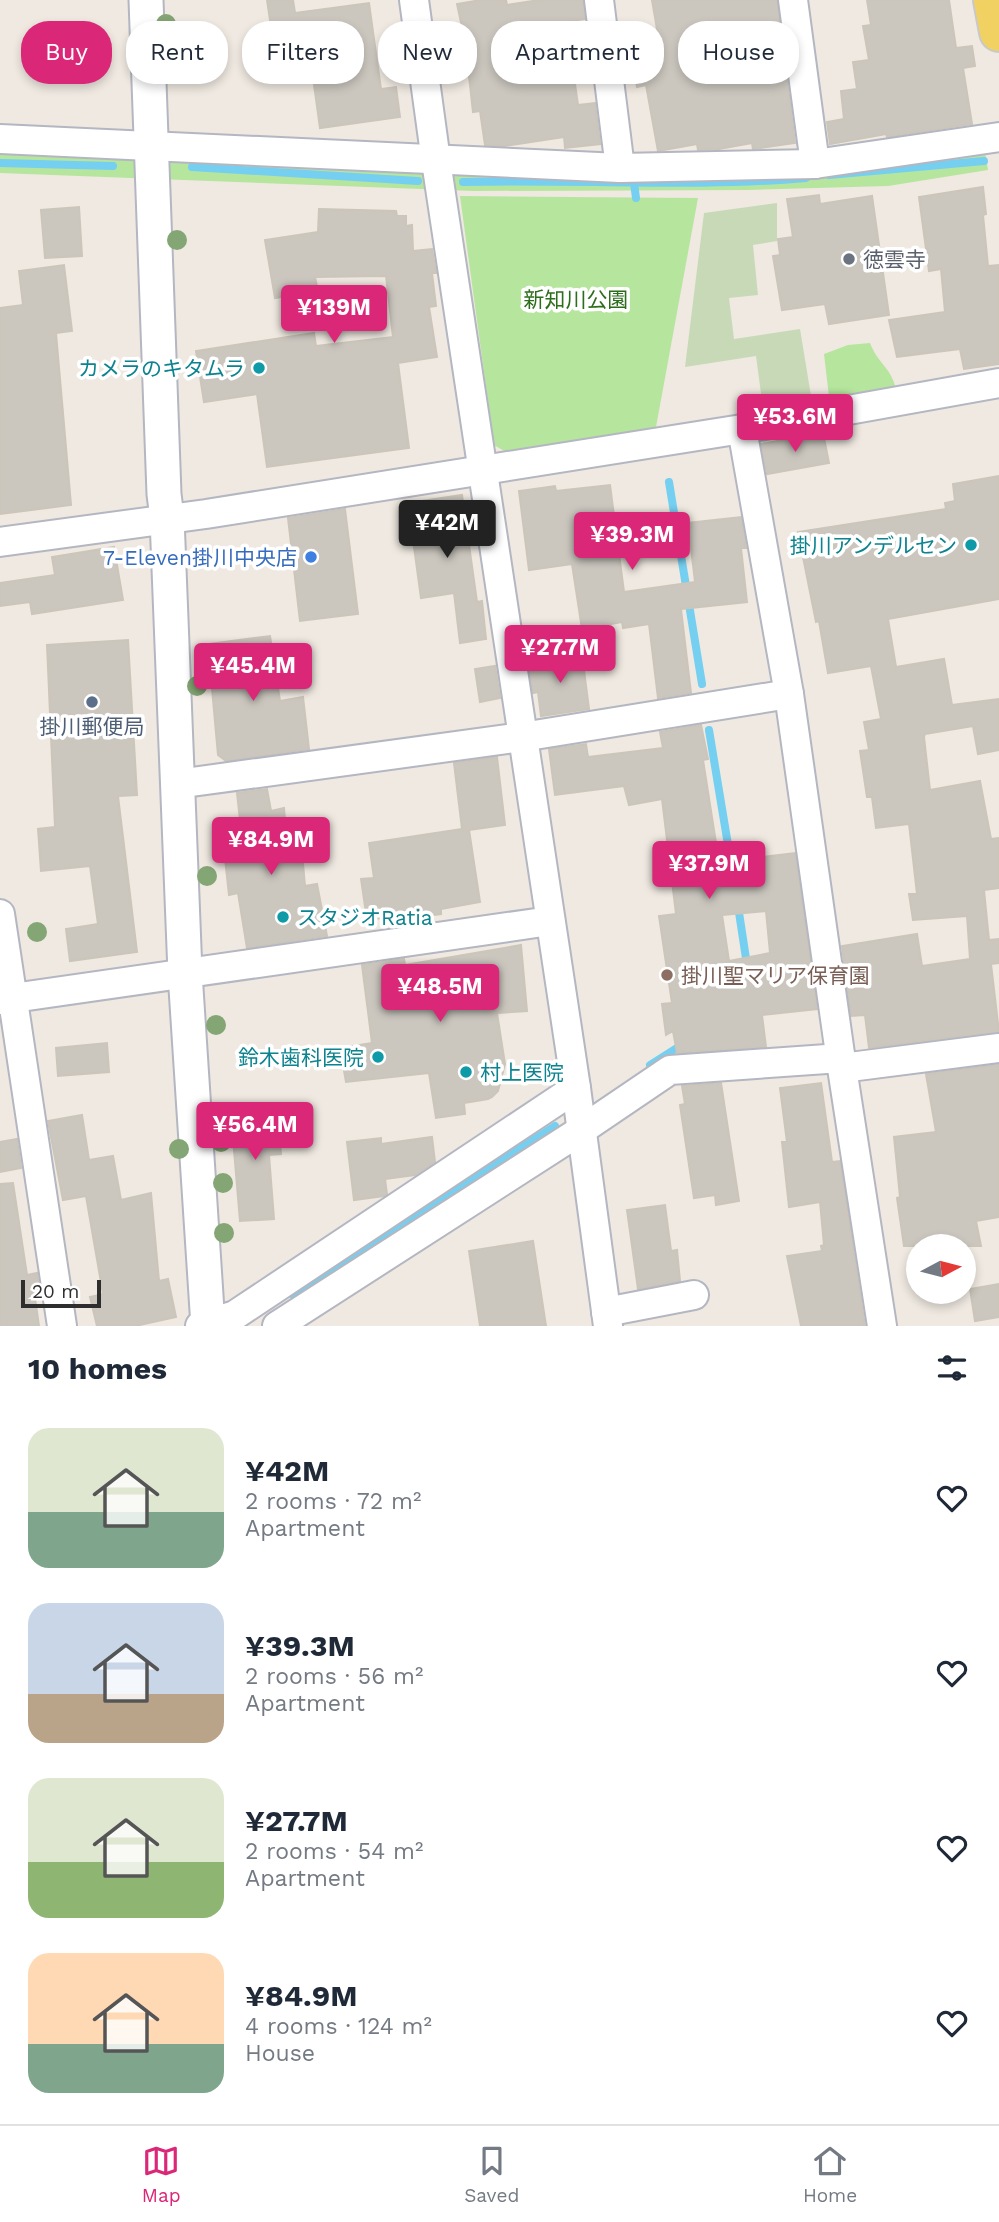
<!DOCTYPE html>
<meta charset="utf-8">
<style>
body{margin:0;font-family:"Work Sans","Noto Sans JP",sans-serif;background:#f2f2f3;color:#1f2937;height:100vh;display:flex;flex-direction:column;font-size:26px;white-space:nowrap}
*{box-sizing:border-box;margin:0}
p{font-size:23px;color:#747a83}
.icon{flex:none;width:38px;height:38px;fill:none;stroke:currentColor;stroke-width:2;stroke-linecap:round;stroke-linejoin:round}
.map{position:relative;height:1326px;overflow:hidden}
.panel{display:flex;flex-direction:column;background:#fff;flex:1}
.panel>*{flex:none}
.hud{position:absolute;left:21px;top:21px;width:957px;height:63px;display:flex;gap:14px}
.needle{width:46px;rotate:83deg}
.fabs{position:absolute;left:906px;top:1234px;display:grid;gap:14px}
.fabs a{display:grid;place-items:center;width:70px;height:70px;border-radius:50%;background:#fff;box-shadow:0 4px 10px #0003;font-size:35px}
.scale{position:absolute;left:21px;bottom:18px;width:80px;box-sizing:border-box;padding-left:7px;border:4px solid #2e2e2e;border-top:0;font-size:19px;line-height:24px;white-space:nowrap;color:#2e2e2e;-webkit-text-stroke:5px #fff;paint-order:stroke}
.price{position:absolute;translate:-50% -60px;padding:0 16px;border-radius:7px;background:#db2777;color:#fff;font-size:23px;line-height:46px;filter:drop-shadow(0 2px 4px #0008)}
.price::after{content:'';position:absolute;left:50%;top:42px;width:21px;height:16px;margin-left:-10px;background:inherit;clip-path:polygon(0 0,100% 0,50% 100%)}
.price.current{background:#222;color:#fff}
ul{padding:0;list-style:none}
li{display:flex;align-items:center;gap:21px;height:175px;padding:0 28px}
li span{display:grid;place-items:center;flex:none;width:196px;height:140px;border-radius:21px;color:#555}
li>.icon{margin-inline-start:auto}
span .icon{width:84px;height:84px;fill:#fffc;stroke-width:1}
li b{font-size:30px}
h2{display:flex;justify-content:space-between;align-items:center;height:84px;padding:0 28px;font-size:30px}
.tag{padding:0 24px;border-radius:28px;background:#fff;box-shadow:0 4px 10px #0003;font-size:24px;line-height:63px}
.tag.current{background:#db2777;color:#fff}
.menu{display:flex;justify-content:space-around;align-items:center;height:98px;border-top:2px solid #e0e1e3;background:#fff;font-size:19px;color:#747a83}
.menu a{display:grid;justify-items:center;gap:4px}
.menu .current{color:#db2777}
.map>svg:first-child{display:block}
.green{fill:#b6e59e}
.cemetery{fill:#c8d9b8}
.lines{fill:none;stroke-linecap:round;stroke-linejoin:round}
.stream{stroke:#75cff0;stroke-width:8}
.building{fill:#cbc7bf;stroke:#cbc5ba;stroke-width:2;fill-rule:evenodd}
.minor-casing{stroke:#b4b7c1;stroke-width:32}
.tertiary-casing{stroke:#b4b7c1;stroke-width:37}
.primary-casing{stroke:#c9c9c9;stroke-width:42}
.minor{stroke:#fff;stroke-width:28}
.tertiary{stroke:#fff;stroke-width:33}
.primary{stroke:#f2d163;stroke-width:38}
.tree{fill:#84a574}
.worship-dot{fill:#6b7280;stroke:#fff;stroke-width:2.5}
.culture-dot{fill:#0f9aa8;stroke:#fff;stroke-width:2.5}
.shop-dot{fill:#3f7fe0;stroke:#fff;stroke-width:2.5}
.service-dot{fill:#5c6f8a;stroke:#fff;stroke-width:2.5}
.education-dot{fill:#8d6e63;stroke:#fff;stroke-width:2.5}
.labels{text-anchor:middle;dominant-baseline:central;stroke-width:7;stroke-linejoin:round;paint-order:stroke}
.worship-label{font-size:21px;fill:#5b616d;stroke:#fff;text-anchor:start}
.park-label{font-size:21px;fill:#2c6e1b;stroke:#fff}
.culture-label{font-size:21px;fill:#0d838f;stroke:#fff;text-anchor:end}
.shop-label{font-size:21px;fill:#366cbe;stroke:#fff;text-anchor:end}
.service-label{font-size:21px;fill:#4e5e75;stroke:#fff}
.education-label{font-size:21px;fill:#785e54;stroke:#fff;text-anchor:start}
</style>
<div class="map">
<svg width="999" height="1326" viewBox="0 0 999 1326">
<rect width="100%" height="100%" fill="#efe9e1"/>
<g class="green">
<polygon points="0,145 292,161 985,152 988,170 888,186 748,190 474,191 0,173"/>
<polygon points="460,196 698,198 656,427 506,452 494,445"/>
<path d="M870,343C878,364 891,367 896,389L830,405L824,354L848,345Z"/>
</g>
<polygon class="cemetery" points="777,203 777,241 753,245 758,295 729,298 734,339 800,329 813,408 764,416 756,356 685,367 704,213"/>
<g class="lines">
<g class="stream">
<polyline points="0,163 113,166"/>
<polyline points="192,167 418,181"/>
<polyline points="829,175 984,161"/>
<path d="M463,182C577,179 692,188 806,178"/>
<polyline points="634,183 636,198"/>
<polyline points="669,482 702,684"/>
<polyline points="709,730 732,869"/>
<polyline points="738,906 747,965"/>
<polyline points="650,1065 683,1044"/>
<polyline points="292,1294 555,1126"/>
</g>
</g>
<g class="building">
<polygon points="267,0 293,0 295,13 369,3 381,89 396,87 400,117 320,128 309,48 275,53"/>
<polygon points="481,0 506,0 507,5 539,0 583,0 585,19 566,22 578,105 595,103 600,144 565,148 564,137 504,146 485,145 480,111 473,112 465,41 457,4"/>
<polygon points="652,0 777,0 795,143 753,149 752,143 719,149 698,150 697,144 658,151 646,85 637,87 629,40 658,35"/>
<polygon points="867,0 949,0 956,48 972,46 975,66 963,68 972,124 887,137 886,134 830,144 827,122 844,119 841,91 857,89 853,62 869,60 863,26 871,25"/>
<polygon points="983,187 986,214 983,215 988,266 999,265 999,364 964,369 960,349 897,357 889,320 945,312 941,269 929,271 919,197"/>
<polygon points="819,195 820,204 872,196 889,315 829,324 825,304 782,310 773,256 780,255 778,239 793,237 787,199"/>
<polygon points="79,207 82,256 45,258 41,210"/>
<polygon points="319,209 396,211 397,216 406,216 406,226 412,225 413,251 432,249 436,273 432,273 436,306 429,307 437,357 398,363 409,448 267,467 257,394 204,402 196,351 314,333 316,346 393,337 386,276 315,277 318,291 275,298 265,240 318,232"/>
<polygon points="64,265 72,331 56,333 71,505 0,514 0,308 23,305 19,271"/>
<polygon points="823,433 829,463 767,474 761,444"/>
<polygon points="999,476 999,599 888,619 896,667 944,659 952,705 999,699 999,750 978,754 973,726 925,734 924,737 930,790 980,781 991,839 999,838 999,888 984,890 989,940 999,939 999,963 991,964 999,1032 869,1048 865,1015 851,1016 842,946 917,934 922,966 970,959 967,916 913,920 909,894 917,894 909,824 876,828 872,797 867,797 860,751 869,750 864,722 881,719 871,666 828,673 819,621 816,622 798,532 946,509 945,503 955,501 953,484"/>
<polygon points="610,485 624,592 695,582 688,523 741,517 746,548 741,548 747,602 681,609 691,693 658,698 649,624 623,628 622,622 582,629 572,564 529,570 519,491 555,486 556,491"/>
<polygon points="462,495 477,602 482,601 486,639 460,643 454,593 421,598 408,503"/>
<polygon points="345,509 358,614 300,621 288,518"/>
<polygon points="114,547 123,600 32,614 30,602 0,606 0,583 55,575 52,557"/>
<polygon points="270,636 280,701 303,697 309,749 226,761 218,755 208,644"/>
<polygon points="128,640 137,795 118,796 137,952 70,961 66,929 98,924 90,866 41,871 38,829 55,827 47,645"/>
<polygon points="582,655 589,709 541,716 538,692 533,693 528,662"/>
<polygon points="495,666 500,698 480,702 475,669"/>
<path d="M701,725L708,759L703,760L719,862L795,853L817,1009L762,1015L766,1047L677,1053L673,1031L666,1035L662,1004L672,1003L659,916L676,914L662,799L629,805L624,786L555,795L549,749L586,744L588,757L663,748L660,732ZM766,911L770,953L729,961L722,915Z"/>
<polygon points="497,757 505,825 469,830 480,902 441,909 441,914 416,917 416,914 367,920 361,879 374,878 369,843 462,829 454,763"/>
<polygon points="267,789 271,811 284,808 286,832 300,830 305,886 317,884 327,936 247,948 238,893 229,895 223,840 242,838 237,793"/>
<polygon points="521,945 527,1011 497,1013 505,1064 498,1091 492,1097 488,1099 464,1103 465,1114 436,1118 429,1073 346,1082 340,1048 372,1043 362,965 404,959 405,965"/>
<polygon points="107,1043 109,1072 58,1076 56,1048"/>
<polygon points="999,1065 999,1217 976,1221 981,1246 904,1246 897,1198 900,1197 894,1137 936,1132 926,1074"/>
<polygon points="721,1083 739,1201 716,1205 715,1195 694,1198 680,1105 685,1104 682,1086"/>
<polygon points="821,1083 832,1162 840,1161 865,1326 801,1326 787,1256 822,1251 821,1246 824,1245 820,1202 789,1207 782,1142 787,1142 780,1088"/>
<polygon points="277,1109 281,1154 269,1155 274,1219 240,1221 231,1115"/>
<polygon points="82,1115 89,1160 113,1156 121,1200 151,1193 159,1281 168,1279 176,1317 135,1326 97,1326 90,1297 103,1294 86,1196 63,1200 48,1121"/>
<polygon points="432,1137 435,1162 415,1175 385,1179 387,1194 384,1196 354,1200 347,1142 381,1138 381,1144"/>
<polygon points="17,1139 21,1168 0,1172 0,1142"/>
<polygon points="13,1183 27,1275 37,1273 41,1297 35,1298 39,1326 0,1326 0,1184"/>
<polygon points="665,1205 671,1251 677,1250 680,1281 638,1289 627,1210"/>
<polygon points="533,1241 546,1326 480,1326 469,1251"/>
<polygon points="999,1284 999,1317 975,1321 970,1289"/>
</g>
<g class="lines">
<g class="minor-casing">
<g id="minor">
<polyline points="414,0 436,161 576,1088 608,1326"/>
<polyline points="599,0 620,168"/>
<polyline points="793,0 815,164"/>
<polyline points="0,139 620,168 815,164 999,137"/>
<polyline points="742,429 789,694 842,1068 882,1326"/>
<polyline points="0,542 206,514 742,429 999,383"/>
<polyline points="177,784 522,737 789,694"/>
<polyline points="0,914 62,1326"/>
<polyline points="0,1000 550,921"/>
<polyline points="842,1068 999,1048"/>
<polyline points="606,1312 694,1295"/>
<polyline points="200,1326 235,1315 576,1088"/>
<polyline points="277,1326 580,1131 670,1070 841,1058"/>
</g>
</g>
<g class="tertiary-casing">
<polyline id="tertiary" points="146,0 164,494 167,518 185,973 208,1326"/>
</g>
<g class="primary-casing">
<polyline id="primary" points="993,0 999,32"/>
</g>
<use href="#minor" class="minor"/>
<use href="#tertiary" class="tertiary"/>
<use href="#primary" class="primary"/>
</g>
<g class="tree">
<circle cx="166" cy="24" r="10"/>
<circle cx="177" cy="240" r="10"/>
<circle cx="197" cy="686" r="10"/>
<circle cx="207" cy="876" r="10"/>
<circle cx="37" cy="932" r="10"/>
<circle cx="216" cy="1025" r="10"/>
<circle cx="221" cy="1142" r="10"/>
<circle cx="179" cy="1149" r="10"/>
<circle cx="223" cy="1183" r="10"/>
<circle cx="224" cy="1233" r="10"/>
</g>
<circle class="worship-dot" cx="849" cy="259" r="7"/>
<g class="culture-dot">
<circle cx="259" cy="368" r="7"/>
<circle cx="971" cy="545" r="7"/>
<circle cx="283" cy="917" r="7"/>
<circle cx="378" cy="1057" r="7"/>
<circle cx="466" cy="1072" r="7"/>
</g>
<circle class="shop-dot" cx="311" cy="557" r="7"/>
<circle class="service-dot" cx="92" cy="702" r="7"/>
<circle class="education-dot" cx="667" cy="975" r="7"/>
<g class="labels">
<g class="worship-label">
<text x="863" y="259">徳雲寺</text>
</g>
<g class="park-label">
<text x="576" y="299">新知川公園</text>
</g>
<g class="culture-label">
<text x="245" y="368">カメラのキタムラ</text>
<text x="957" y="545">掛川アンデルセン</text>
<text x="297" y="917" text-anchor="start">スタジオRatia</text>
<text x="364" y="1057">鈴木歯科医院</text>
<text x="480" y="1072" text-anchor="start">村上医院</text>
</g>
<g class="shop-label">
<text x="297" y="557">7-Eleven掛川中央店</text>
</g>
<g class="service-label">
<text x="92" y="726">掛川郵便局</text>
</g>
<g class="education-label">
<text x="681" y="975">掛川聖マリア保育園</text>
</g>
</g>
</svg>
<div class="fabs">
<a><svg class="needle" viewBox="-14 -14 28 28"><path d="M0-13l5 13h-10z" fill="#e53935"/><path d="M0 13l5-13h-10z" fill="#747a83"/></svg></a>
</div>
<div class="scale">20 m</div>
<b class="price" style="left:334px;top:345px">¥139M</b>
<b class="price" style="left:795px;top:454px">¥53.6M</b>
<b class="price current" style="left:447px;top:560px">¥42M</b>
<b class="price" style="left:632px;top:572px">¥39.3M</b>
<b class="price" style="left:560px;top:685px">¥27.7M</b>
<b class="price" style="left:253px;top:703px">¥45.4M</b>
<b class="price" style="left:271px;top:877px">¥84.9M</b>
<b class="price" style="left:709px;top:901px">¥37.9M</b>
<b class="price" style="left:440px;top:1024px">¥48.5M</b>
<b class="price" style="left:255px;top:1162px">¥56.4M</b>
<div class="hud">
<a class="tag current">Buy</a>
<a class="tag">Rent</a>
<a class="tag">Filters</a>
<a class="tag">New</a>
<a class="tag">Apartment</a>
<a class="tag">House</a>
</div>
</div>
<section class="panel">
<h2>10 homes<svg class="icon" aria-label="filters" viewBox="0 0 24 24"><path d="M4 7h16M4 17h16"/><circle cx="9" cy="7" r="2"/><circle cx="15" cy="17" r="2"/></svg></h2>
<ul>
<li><span style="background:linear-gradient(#dfe7d0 60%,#7fa58c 0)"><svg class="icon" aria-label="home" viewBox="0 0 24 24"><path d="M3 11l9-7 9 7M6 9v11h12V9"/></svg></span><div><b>¥42M</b><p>2 rooms · 72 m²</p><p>Apartment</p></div><svg class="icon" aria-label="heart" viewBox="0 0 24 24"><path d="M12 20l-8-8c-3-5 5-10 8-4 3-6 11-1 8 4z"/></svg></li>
<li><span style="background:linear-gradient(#c9d6e8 65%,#b9a48a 0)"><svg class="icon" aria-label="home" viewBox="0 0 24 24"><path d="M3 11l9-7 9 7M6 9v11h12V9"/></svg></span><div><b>¥39.3M</b><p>2 rooms · 56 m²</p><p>Apartment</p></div><svg class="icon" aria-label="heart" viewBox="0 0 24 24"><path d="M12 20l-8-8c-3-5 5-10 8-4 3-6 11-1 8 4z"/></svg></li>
<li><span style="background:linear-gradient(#dfe7d0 60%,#8fb573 0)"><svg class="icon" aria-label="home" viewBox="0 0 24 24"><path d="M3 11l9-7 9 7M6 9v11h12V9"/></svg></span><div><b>¥27.7M</b><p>2 rooms · 54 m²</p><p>Apartment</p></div><svg class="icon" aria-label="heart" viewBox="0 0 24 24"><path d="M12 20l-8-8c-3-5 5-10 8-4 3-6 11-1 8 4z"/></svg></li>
<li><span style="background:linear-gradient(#ffd9b3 65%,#7fa58c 0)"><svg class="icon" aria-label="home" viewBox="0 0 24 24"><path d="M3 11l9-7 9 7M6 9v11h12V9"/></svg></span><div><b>¥84.9M</b><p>4 rooms · 124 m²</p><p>House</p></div><svg class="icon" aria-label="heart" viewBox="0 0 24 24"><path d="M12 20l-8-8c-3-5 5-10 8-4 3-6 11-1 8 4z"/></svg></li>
</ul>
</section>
<nav class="menu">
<a class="current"><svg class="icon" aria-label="map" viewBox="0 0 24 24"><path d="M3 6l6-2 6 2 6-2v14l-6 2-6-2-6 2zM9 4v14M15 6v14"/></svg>Map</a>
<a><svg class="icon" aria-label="saved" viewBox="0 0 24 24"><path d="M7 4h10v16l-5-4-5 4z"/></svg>Saved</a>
<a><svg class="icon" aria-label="home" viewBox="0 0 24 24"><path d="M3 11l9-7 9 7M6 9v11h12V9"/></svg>Home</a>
</nav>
